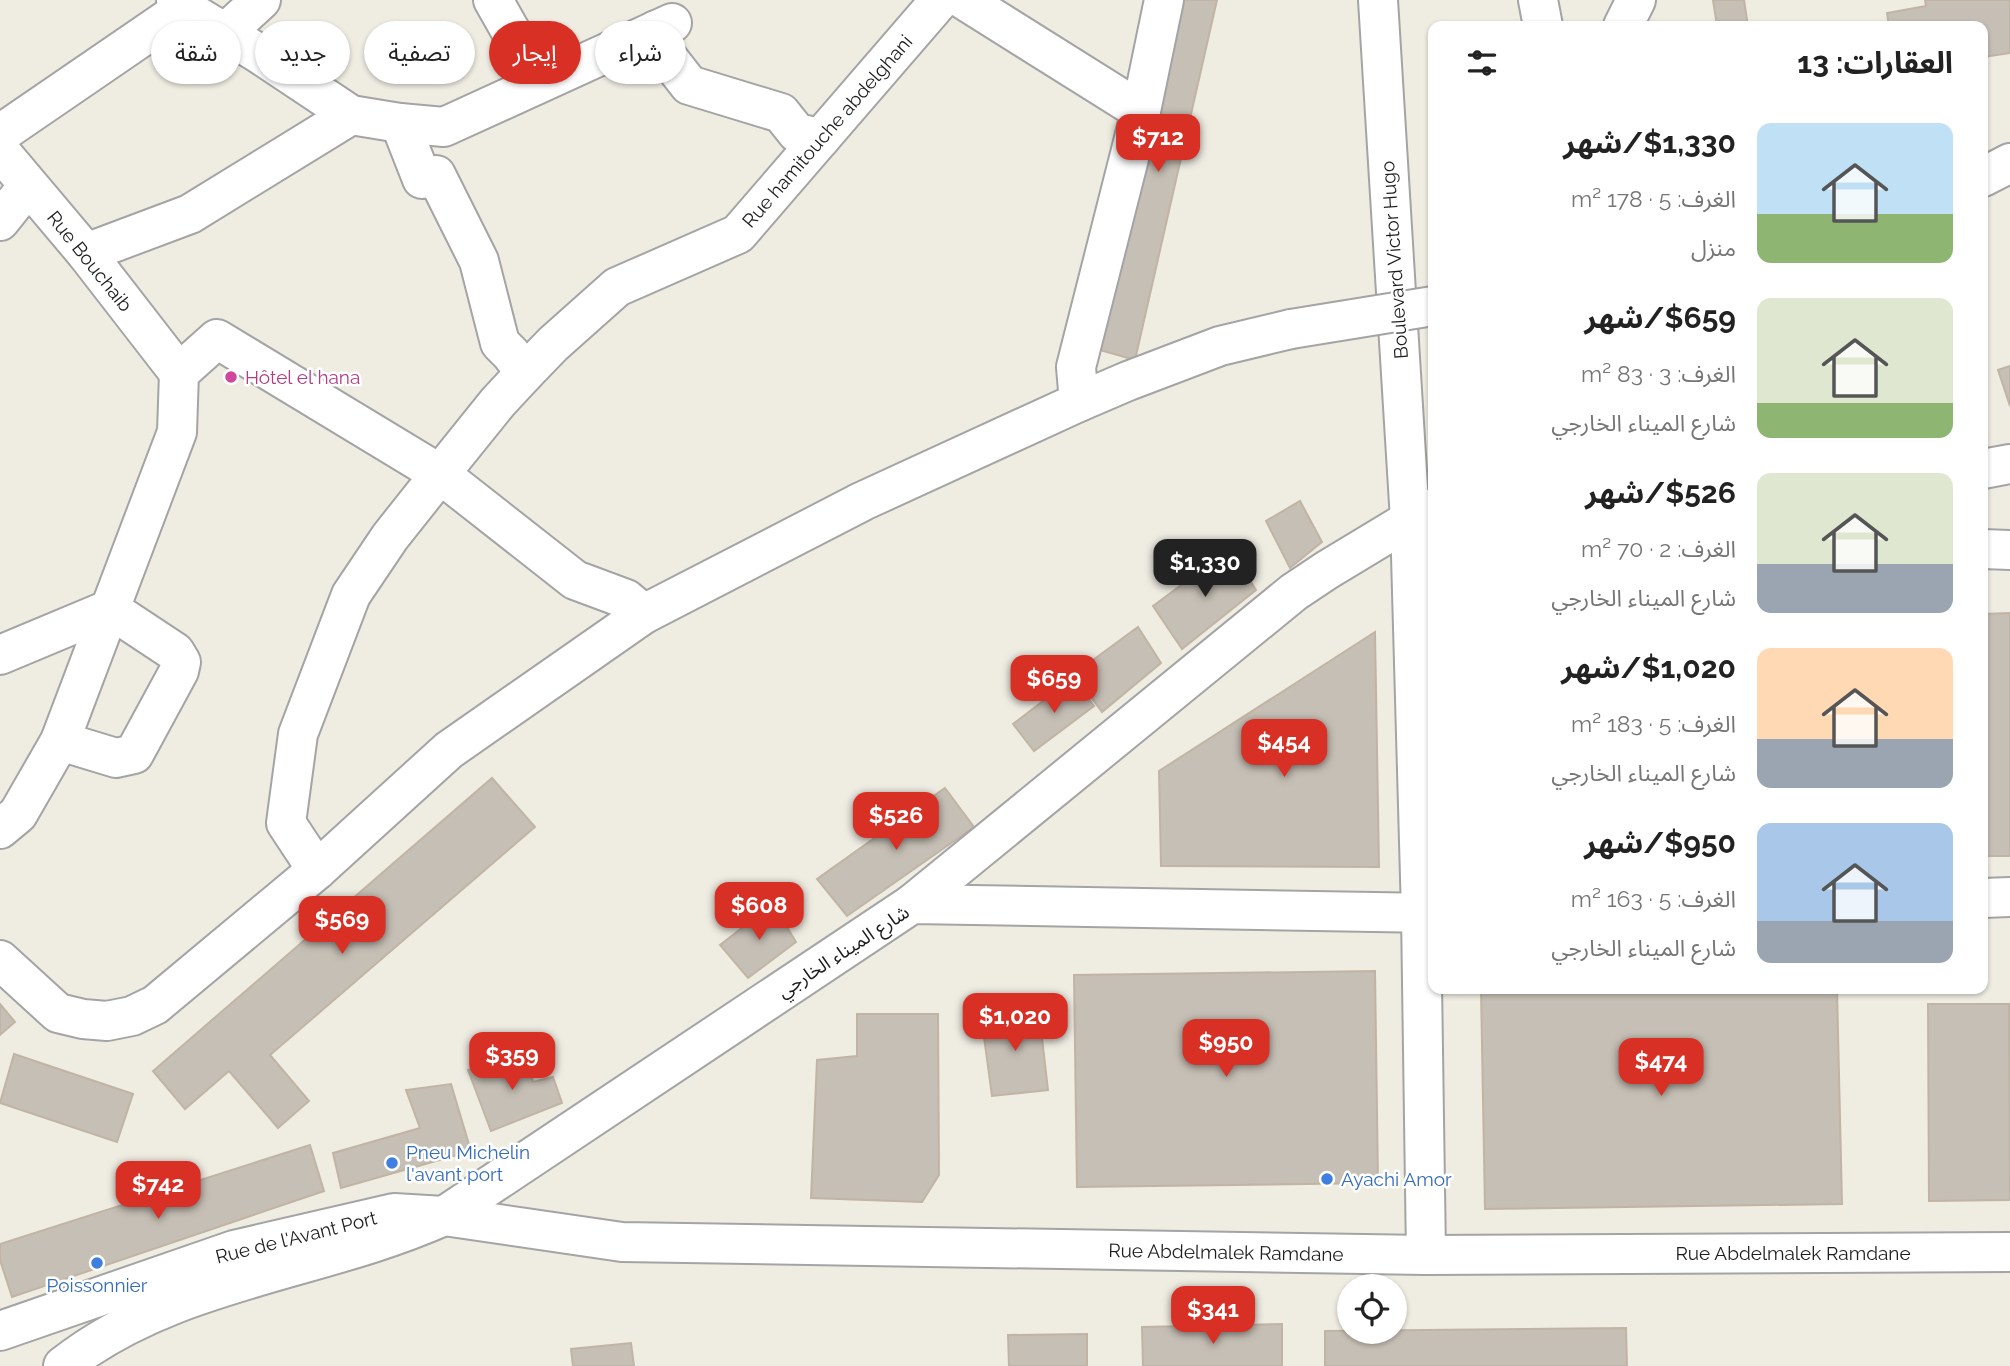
<!DOCTYPE html>
<html lang="ar">
<meta charset="utf-8">
<style>
body{margin:0;font-family:Raleway,"Noto Sans Arabic",sans-serif;background:#f2f2f2;color:#222;direction:rtl;height:100vh;display:flex;flex-direction:column;font-size:26px;white-space:nowrap}
*{box-sizing:border-box;margin:0}
p{font-size:23px;color:#767676}
.icon{flex:none;width:38px;height:38px;fill:none;stroke:currentColor;stroke-width:2;stroke-linecap:round;stroke-linejoin:round}
.map{position:relative;flex:1;overflow:hidden;direction:ltr}
.details{position:absolute;left:1428px;top:21px;width:560px;height:973px;display:flex;flex-direction:column;background:#fff;border-radius:14px;box-shadow:0 2px 5px #0004;direction:rtl}
.details>*{flex:none}
.guide{position:absolute;left:21px;top:21px;width:665px;height:63px;direction:rtl;display:flex;gap:14px}
.fabs{position:absolute;left:1337px;top:1274px;display:grid;gap:14px}
.fabs a{display:grid;place-items:center;width:70px;height:70px;border-radius:50%;background:#fff;box-shadow:0 2px 5px #0004;font-size:35px}
.price{position:absolute;translate:-50% -60px;padding:0 16px;border-radius:14px;background:#d93025;color:#fff;font-size:23px;line-height:46px;filter:drop-shadow(0 2px 4px #0008)}
.price::after{content:'';position:absolute;left:50%;top:42px;width:21px;height:16px;margin-left:-10px;background:inherit;clip-path:polygon(0 0,100% 0,50% 100%)}
.price.on{background:#222;color:#fff}
ul{padding:0;list-style:none}
li{display:flex;align-items:center;gap:21px;height:175px;padding:0 35px}
li span{display:grid;place-items:center;flex:none;width:196px;height:140px;border-radius:14px;color:#555}
li>.icon{margin-inline-start:auto}
span .icon{width:84px;height:84px;fill:#fffc;stroke-width:1}
li b{font-size:30px}
h2{display:flex;justify-content:space-between;align-items:center;height:84px;padding:0 35px;font-size:30px}
.pill{padding:0 24px;border-radius:32px;background:#fff;box-shadow:0 2px 5px #0004;font-size:24px;line-height:63px}
.pill.on{background:#d93025;color:#fff}
.map>svg:first-child{display:block}
.building{fill:#c6bfb5;stroke:#c1b4a4;stroke-width:2}
.lines{fill:none;stroke-linecap:round;stroke-linejoin:round}
.minor-casing{stroke:#a4a4a4;stroke-width:42}
.minor{stroke:#fff;stroke-width:38}
.minor-bridge-casing{stroke:#a4a4a4;stroke-width:42;stroke-linecap:butt}
.minor-bridge{stroke:#fff;stroke-width:38}
.hotel-dot{fill:#d1479c;stroke:#fff;stroke-width:2.5}
.shop-dot{fill:#3f7fe0;stroke:#fff;stroke-width:2.5}
.labels{text-anchor:middle;dominant-baseline:central;stroke-width:5;stroke-linejoin:round;paint-order:stroke}
.street-label{font-size:19px;fill:#1d1d1d;stroke:#fff}
.hotel-label{font-size:19px;fill:#b23c85;stroke:#fff;text-anchor:start}
.shop-label{font-size:19px;fill:#366cbe;stroke:#fff;text-anchor:start}
</style>
<div class="map">
<svg width="2010" height="1366" viewBox="0 0 2010 1366">
<rect width="100%" height="100%" fill="#efece2"/>
<g class="building">
<polygon points="1175,0 1217,0 1135,360 1100,350"/>
<polygon points="1713,0 1744,0 1748,26 1717,26"/>
<polygon points="1925,0 2010,0 2010,53 1983,57 1983,26 1889,26 1887,13 1926,6"/>
<polygon points="2010,366 2010,406 1998,370"/>
<polygon points="1300,501 1322,542 1290,568 1266,521"/>
<polygon points="1230,549 1256,590 1182,649 1153,606"/>
<polygon points="2010,613 2010,856 1983,856 1983,614"/>
<polygon points="1138,627 1161,663 1102,712 1074,674"/>
<polygon points="1375,632 1379,867 1161,866 1159,771"/>
<polygon points="1073,678 1094,706 1034,751 1013,724"/>
<polygon points="492,778 535,827 270,1055 309,1101 278,1128 229,1071 185,1109 153,1071"/>
<polygon points="945,788 974,827 847,916 817,879"/>
<polygon points="773,904 796,942 748,978 720,945"/>
<polygon points="1375,971 1378,1183 1077,1187 1074,975"/>
<polygon points="1481,989 1837,989 1842,1204 1485,1209"/>
<polygon points="0,1004 15,1022 0,1035"/>
<polygon points="1928,1004 2009,1004 2010,1200 1929,1201"/>
<polygon points="1039,1012 1048,1090 992,1096 981,1015"/>
<polygon points="857,1014 938,1014 939,1175 922,1202 811,1198 817,1060 857,1056"/>
<polygon points="14,1054 133,1094 117,1142 0,1103"/>
<polygon points="526,1054 533,1082 553,1077 562,1103 491,1131 468,1070"/>
<polygon points="451,1084 471,1151 341,1188 333,1153 420,1128 406,1090"/>
<polygon points="310,1145 324,1191 12,1297 0,1260 0,1244"/>
<polygon points="1282,1324 1282,1366 1143,1366 1142,1327"/>
<polygon points="1626,1328 1627,1366 1325,1366 1325,1331"/>
<polygon points="1087,1334 1087,1366 1009,1366 1008,1335"/>
<polygon points="631,1343 634,1366 573,1366 571,1349"/>
</g>
<g class="lines">
<g class="minor-casing">
<g id="minor">
<polyline points="176,0 184,8 258,53 351,115 400,123 444,127 672,23"/>
<polyline points="493,0 510,30 545,80"/>
<polyline points="964,0 1141,111"/>
<polyline points="1378,0 1410,520 1421,913 1426,1255"/>
<polyline points="1538,0 1543,26"/>
<polyline points="1623,26 1636,0"/>
<polyline points="656,30 661,49 689,85 781,113 797,133 821,138"/>
<polyline points="224,34 261,0"/>
<polyline points="400,123 422,179 436,175 479,261 500,343 511,354 525,373"/>
<polyline points="0,134 184,8"/>
<polyline points="0,151 86,253 179,373"/>
<polyline points="1983,177 2010,163"/>
<polyline points="0,221 28,186"/>
<polyline points="86,253 190,214 351,115"/>
<polyline points="1079,402 1076,367 1141,111 1164,0"/>
<polyline points="1983,469 2010,464"/>
<polyline points="1983,549 2010,550"/>
<polyline points="0,655 110,609 175,652 181,662 179,671 134,754 116,758 60,741"/>
<polyline points="0,829 18,814 60,741 177,432 179,373 217,339 440,474 575,580 626,599 644,614"/>
<polyline points="317,870 286,823 298,734 351,595 390,537 440,474 498,402 525,373 553,344 617,287 738,234 940,0"/>
<polyline points="1983,898 2010,897"/>
<polyline points="912,904 1294,592 1327,570 1428,509"/>
<polyline points="0,960 58,1013 83,1019 107,1021 132,1016 155,1005 317,870 449,750 644,614 863,501 1079,402 1128,381 1220,346 1291,329"/>
<polyline points="0,1331 234,1250 394,1213 444,1216 622,1242 1426,1255 2010,1252"/>
<path d="M63,1366C173,1279 319,1272 444,1216L912,904L1433,913"/>
</g>
</g>
<use href="#minor" class="minor"/>
<g class="minor-bridge-casing">
<polyline id="minor-bridge" points="1291,329 1433,306"/>
</g>
<use href="#minor-bridge" class="minor-bridge"/>
</g>
<circle class="hotel-dot" cx="231" cy="377" r="7"/>
<g class="shop-dot">
<circle cx="392" cy="1163" r="7"/>
<circle cx="1327" cy="1179" r="7"/>
<circle cx="97" cy="1263" r="7"/>
</g>
<g class="labels">
<g class="street-label">
<text transform="translate(827 131) rotate(-49)">Rue hamitouche abdelghani</text>
<text transform="translate(1394 260) rotate(-94)">Boulevard Victor Hugo</text>
<text transform="translate(90 261) rotate(51)">Rue Bouchaib</text>
<text transform="translate(843 951) rotate(-33)">شارع الميناء الخارجي</text>
<text transform="translate(296 1237) rotate(-14)">Rue de l'Avant Port</text>
<text transform="translate(1226 1252) rotate(1)">Rue Abdelmalek Ramdane</text>
<text x="1793" y="1253">Rue Abdelmalek Ramdane</text>
</g>
<g class="hotel-label">
<text x="245" y="377">Hôtel el hana</text>
</g>
<g class="shop-label">
<text x="406" y="1152">Pneu Michelin<tspan x="406" dy="22">l'avant port</tspan></text>
<text x="1341" y="1179">Ayachi Amor</text>
<text x="97" y="1285" text-anchor="middle">Poissonnier</text>
</g>
</g>
</svg>
<div class="fabs">
<a><svg class="icon" aria-label="locate" viewBox="0 0 24 24"><circle cx="12" cy="12" r="6"/><path d="M12 2v4M12 18v4M2 12h4M18 12h4"/></svg></a>
</div>
<b class="price" style="left:1158px;top:174px">$712</b>
<b class="price on" style="left:1205px;top:599px">$1,330</b>
<b class="price" style="left:1054px;top:715px">$659</b>
<b class="price" style="left:1284px;top:779px">$454</b>
<b class="price" style="left:896px;top:852px">$526</b>
<b class="price" style="left:759px;top:942px">$608</b>
<b class="price" style="left:342px;top:956px">$569</b>
<b class="price" style="left:1015px;top:1053px">$1,020</b>
<b class="price" style="left:1226px;top:1079px">$950</b>
<b class="price" style="left:512px;top:1092px">$359</b>
<b class="price" style="left:1661px;top:1098px">$474</b>
<b class="price" style="left:158px;top:1221px">$742</b>
<b class="price" style="left:1213px;top:1346px">$341</b>
<div class="guide">
<a class="pill">شراء</a>
<a class="pill on">إيجار</a>
<a class="pill">تصفية</a>
<a class="pill">جديد</a>
<a class="pill">شقة</a>
</div>
<section class="details">
<h2>العقارات: 13<svg class="icon" aria-label="filters" viewBox="0 0 24 24"><path d="M4 7h16M4 17h16"/><circle cx="9" cy="7" r="2"/><circle cx="15" cy="17" r="2"/></svg></h2>
<ul>
<li><span style="background:linear-gradient(#bfe0f5 65%,#8fb573 0)"><svg class="icon" aria-label="home" viewBox="0 0 24 24"><path d="M3 11l9-7 9 7M6 9v11h12V9"/></svg></span><div><b>$1,330/شهر</b><p>الغرف: 5 · 178 m²</p><p>منزل</p></div></li>
<li><span style="background:linear-gradient(#dfe7d0 75%,#8fb573 0)"><svg class="icon" aria-label="home" viewBox="0 0 24 24"><path d="M3 11l9-7 9 7M6 9v11h12V9"/></svg></span><div><b>$659/شهر</b><p>الغرف: 3 · 83 m²</p><p>شارع الميناء الخارجي</p></div></li>
<li><span style="background:linear-gradient(#dfe7d0 65%,#9aa5b1 0)"><svg class="icon" aria-label="home" viewBox="0 0 24 24"><path d="M3 11l9-7 9 7M6 9v11h12V9"/></svg></span><div><b>$526/شهر</b><p>الغرف: 2 · 70 m²</p><p>شارع الميناء الخارجي</p></div></li>
<li><span style="background:linear-gradient(#ffd9b3 65%,#9aa5b1 0)"><svg class="icon" aria-label="home" viewBox="0 0 24 24"><path d="M3 11l9-7 9 7M6 9v11h12V9"/></svg></span><div><b>$1,020/شهر</b><p>الغرف: 5 · 183 m²</p><p>شارع الميناء الخارجي</p></div></li>
<li><span style="background:linear-gradient(#a9c7e8 70%,#9aa5b1 0)"><svg class="icon" aria-label="home" viewBox="0 0 24 24"><path d="M3 11l9-7 9 7M6 9v11h12V9"/></svg></span><div><b>$950/شهر</b><p>الغرف: 5 · 163 m²</p><p>شارع الميناء الخارجي</p></div></li>
</ul>
</section>
</div>
